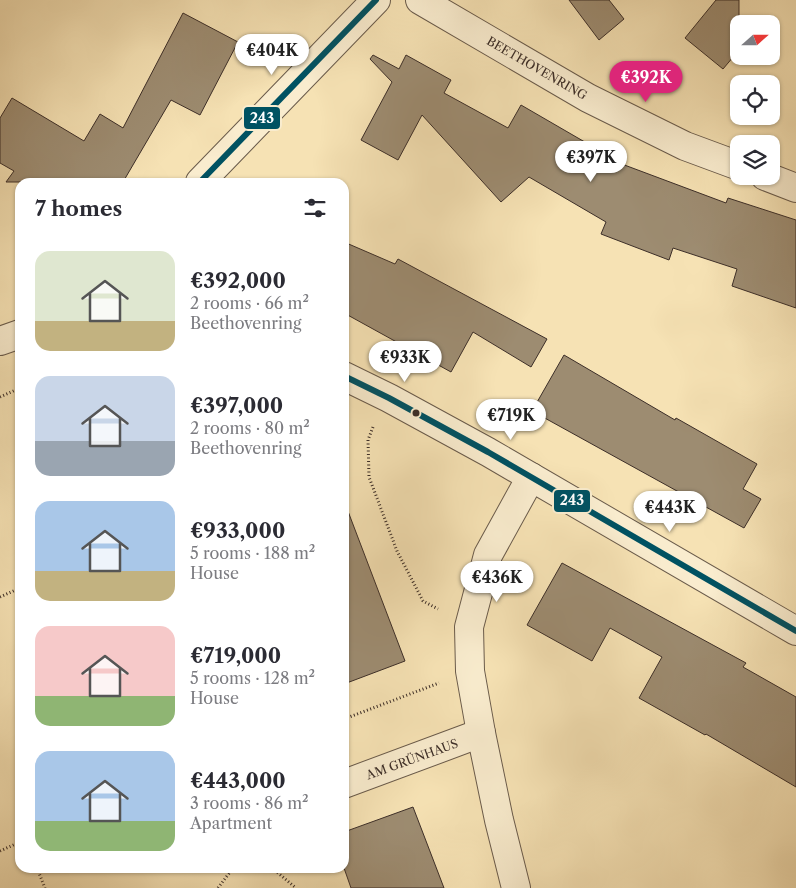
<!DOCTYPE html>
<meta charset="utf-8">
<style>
body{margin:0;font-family:"Libre Caslon Text",serif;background:#f7f7f7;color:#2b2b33;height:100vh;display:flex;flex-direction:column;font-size:19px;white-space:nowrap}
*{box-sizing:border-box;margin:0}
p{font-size:16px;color:#7c7c81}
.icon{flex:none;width:28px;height:28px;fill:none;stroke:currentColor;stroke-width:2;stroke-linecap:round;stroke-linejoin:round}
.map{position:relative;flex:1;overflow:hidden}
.details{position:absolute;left:15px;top:178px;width:334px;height:695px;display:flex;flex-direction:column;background:#fff;border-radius:15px;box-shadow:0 1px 4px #0004}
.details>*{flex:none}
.needle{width:32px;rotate:69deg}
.fabs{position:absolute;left:730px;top:15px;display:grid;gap:10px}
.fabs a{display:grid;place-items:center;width:50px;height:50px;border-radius:10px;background:#fff;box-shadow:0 1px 4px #0004;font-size:25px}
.price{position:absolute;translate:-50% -42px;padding:0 11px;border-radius:18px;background:#fff;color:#222;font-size:16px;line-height:32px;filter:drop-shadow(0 1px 2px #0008)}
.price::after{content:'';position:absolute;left:50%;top:30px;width:15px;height:11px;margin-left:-8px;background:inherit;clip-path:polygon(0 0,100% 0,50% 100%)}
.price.current{background:#db2777;color:#fff}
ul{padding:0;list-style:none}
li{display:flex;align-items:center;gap:15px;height:125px;padding:0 20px}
li span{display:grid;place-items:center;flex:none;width:140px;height:100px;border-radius:15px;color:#555}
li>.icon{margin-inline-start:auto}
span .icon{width:60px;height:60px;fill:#fffc;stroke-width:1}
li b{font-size:21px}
h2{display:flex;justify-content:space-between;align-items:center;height:60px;padding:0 20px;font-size:21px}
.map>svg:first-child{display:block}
.building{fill:#9d8c71;stroke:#3c2e28}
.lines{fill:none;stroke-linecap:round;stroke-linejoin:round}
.street-casing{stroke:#6a5b4b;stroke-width:30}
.path{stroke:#3c2e28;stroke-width:3;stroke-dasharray:1 2.5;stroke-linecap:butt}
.street{stroke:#f9ecce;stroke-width:28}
.bus-1-casing{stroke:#f9ecce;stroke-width:10}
.bus-1{stroke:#005262;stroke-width:6}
.bus-dot{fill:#3c2e28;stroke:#f9ecce;stroke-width:2}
.labels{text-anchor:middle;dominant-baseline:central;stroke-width:4;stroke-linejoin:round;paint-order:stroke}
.street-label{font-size:12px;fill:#3c2e28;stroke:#f9ecce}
.line-badge{stroke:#f9ecce;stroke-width:2}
.badge-label{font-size:14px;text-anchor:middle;font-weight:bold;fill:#fff}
</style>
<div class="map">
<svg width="796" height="888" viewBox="0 0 796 888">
<rect width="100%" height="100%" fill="#f6e2b4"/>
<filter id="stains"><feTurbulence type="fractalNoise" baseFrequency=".004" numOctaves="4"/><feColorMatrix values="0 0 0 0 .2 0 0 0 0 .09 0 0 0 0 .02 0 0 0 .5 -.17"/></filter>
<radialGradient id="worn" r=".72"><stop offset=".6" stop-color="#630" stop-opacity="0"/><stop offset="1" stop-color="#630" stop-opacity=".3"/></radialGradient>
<g class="building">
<polygon points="569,0 609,0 624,19 599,40"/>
<polygon points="716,0 739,0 739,50 723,69 685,38"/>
<polygon points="183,13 238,42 200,115 171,100 123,182 6,182 14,171 0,163 0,118 12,98 84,141 100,114 123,128"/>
<polygon points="373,55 399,69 406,55 451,80 444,93 508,128 521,105 590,145 587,151 726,203 728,198 796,220 796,308 732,286 737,269 673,248 669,260 601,234 606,222 529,177 501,202 422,115 398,160 361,140 392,82 370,59"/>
<polygon points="344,242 395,264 398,259 547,339 531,367 473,332 451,372 344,313"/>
<polygon points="564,355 675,420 676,418 757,464 743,489 761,499 744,528 532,411"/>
<polygon points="344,506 346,506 405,661 344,684"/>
<polygon points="562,563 746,663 743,667 796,697 796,787 706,734 705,735 639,698 662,657 610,628 592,661 527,625"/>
<polygon points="413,807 444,888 351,888 344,868 344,832"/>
</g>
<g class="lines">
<g class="street-casing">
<g id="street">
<polyline points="420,0 588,98 685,146 739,166"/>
<polyline points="765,176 796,188"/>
<polyline points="200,182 376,0"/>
<polyline points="0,341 20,334"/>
<polyline points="344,376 389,398 488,452 796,631"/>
<polyline points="344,784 481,733"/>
<polyline points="516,888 499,820 481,733 470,671 469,627 488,555 531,477"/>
</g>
</g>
<g class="path">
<polyline points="0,397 20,388"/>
<polyline points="373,427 368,440 369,477 397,551 423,601 438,609"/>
<polyline points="0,597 20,588"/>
<polyline points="344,719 439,683"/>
<polyline points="0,851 20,842"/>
<polyline points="37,868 45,888"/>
<polyline points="272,868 296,888"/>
<polyline points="218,888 233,868"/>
</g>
<use href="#street" class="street"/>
<g class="bus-1-casing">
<g id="bus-1">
<polyline points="200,182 376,0"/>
<polyline points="344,376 389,398 488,452 796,631"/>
</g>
</g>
<use href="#bus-1" class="bus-1"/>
</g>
<circle class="bus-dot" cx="416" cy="413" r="4.5"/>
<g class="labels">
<g class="street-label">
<text transform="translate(537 68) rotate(30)">BEETHOVENRING</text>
<text transform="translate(412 759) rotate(-20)">AM GRÜNHAUS</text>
</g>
</g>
<g class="line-badge">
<rect x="243" y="106" width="38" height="24" rx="5" fill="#005262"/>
<rect x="553" y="489" width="38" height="24" rx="5" fill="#005262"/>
</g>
<g class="badge-label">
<text x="262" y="123">243</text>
<text x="572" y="505">243</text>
</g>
<rect width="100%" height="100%" filter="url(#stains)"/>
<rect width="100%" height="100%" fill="url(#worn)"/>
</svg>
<div class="fabs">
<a><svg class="needle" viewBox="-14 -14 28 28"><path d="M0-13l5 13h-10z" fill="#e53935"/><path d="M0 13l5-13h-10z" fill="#7c7c81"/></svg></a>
<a><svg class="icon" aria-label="locate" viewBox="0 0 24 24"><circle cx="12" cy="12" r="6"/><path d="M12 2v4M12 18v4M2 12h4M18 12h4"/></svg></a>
<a><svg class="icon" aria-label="layers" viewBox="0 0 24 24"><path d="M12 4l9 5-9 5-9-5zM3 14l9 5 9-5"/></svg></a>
</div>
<b class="price" style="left:272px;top:76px">€404K</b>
<b class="price current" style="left:646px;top:103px">€392K</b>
<b class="price" style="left:591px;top:183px">€397K</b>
<b class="price" style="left:405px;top:383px">€933K</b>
<b class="price" style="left:511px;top:441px">€719K</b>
<b class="price" style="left:670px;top:533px">€443K</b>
<b class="price" style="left:497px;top:603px">€436K</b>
<section class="details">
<h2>7 homes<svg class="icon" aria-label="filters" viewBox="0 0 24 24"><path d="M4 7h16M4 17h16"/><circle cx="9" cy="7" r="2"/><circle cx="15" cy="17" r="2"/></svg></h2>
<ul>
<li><span style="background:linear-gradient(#dfe7d0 70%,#c2b280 0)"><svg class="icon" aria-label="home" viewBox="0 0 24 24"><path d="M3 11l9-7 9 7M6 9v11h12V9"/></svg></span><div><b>€392,000</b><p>2 rooms · 66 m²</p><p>Beethovenring</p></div></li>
<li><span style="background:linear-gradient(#c9d6e8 65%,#9aa5b1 0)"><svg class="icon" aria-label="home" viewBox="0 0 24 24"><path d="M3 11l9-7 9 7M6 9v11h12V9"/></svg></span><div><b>€397,000</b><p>2 rooms · 80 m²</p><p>Beethovenring</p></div></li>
<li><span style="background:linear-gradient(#a9c7e8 70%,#c2b280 0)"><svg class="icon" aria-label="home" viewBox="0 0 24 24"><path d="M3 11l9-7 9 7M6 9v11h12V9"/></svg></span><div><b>€933,000</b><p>5 rooms · 188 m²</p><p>House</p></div></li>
<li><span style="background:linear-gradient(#f6c9c9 70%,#8fb573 0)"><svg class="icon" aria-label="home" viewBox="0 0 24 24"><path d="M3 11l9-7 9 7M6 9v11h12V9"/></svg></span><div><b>€719,000</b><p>5 rooms · 128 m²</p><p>House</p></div></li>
<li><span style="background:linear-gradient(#a9c7e8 70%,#8fb573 0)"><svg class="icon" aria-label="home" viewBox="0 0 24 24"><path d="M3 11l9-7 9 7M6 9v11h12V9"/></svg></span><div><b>€443,000</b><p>3 rooms · 86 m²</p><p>Apartment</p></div></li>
</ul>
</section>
</div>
